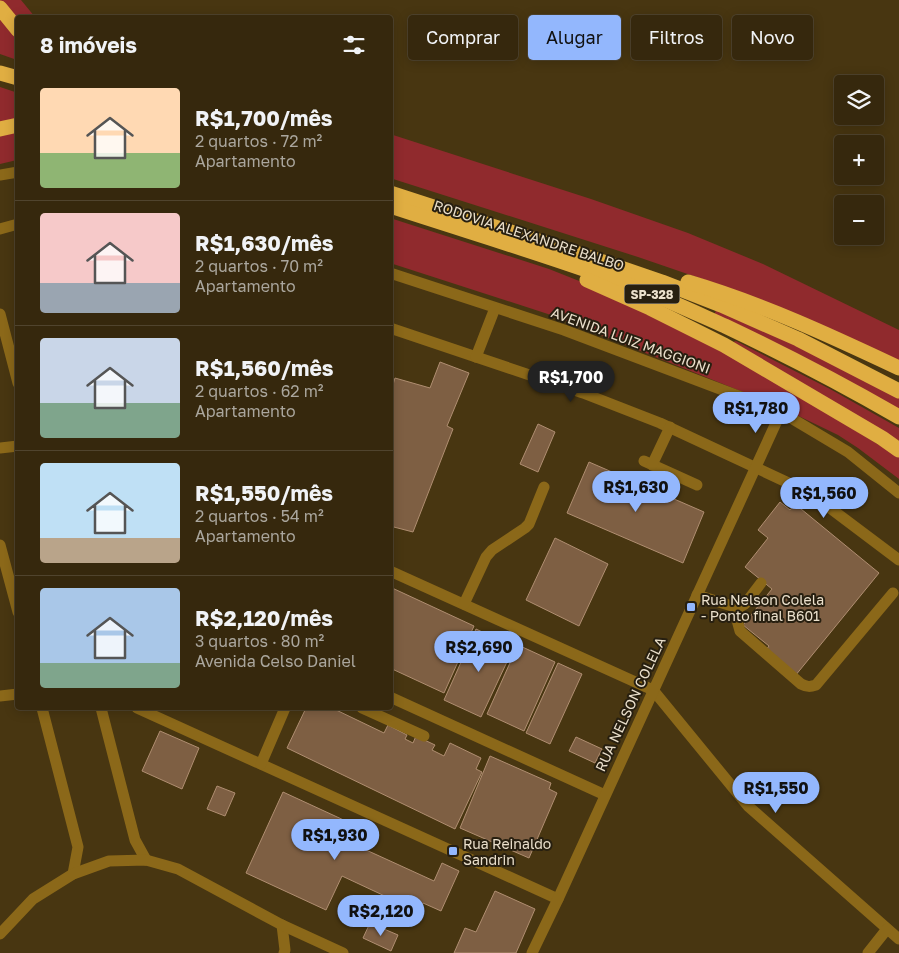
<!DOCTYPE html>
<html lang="pt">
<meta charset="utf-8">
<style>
body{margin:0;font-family:"Golos Text",sans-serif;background:#41341b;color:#f1f3f6;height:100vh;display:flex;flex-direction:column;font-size:19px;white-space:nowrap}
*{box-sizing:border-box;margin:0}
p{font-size:16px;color:#aaa69d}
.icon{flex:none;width:28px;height:28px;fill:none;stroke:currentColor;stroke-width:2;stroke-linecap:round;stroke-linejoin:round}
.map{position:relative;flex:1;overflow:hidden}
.details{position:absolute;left:15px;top:15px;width:378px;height:695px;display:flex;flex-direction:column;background:#36280d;border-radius:5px;box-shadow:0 2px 12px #0003,0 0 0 1px #50442e}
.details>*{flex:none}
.top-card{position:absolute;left:408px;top:15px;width:416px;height:45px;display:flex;gap:10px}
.tools{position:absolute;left:834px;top:75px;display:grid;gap:10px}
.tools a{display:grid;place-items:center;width:50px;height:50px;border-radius:5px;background:#36280d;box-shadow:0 2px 12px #0003,0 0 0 1px #50442e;font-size:25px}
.price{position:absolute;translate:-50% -42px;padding:0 11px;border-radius:18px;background:#93b7fd;color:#111;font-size:16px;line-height:32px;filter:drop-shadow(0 1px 2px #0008)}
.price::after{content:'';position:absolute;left:50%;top:30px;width:15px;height:11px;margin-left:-8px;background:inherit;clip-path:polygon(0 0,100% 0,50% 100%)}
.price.current{background:#222;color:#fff}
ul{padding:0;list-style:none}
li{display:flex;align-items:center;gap:15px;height:125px;padding:0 25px}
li+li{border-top:1px solid #50442e}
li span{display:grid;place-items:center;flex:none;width:140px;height:100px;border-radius:5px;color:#555}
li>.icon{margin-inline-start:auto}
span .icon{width:60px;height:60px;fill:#fffc;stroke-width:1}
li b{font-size:21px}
h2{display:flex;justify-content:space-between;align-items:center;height:60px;padding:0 25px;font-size:21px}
.tag{padding:0 18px;border-radius:5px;background:#36280d;box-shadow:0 2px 12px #0003,0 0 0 1px #50442e;font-size:18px;line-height:45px}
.tag.current{background:#93b7fd;color:#111}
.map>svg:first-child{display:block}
.green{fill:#902a2d}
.building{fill:#7e5f43;stroke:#b08e71}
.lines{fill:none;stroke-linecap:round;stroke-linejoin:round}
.minor{stroke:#8b6819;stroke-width:11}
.highway{stroke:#e0ae42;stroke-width:15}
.poi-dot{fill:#93b7fd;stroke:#271f10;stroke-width:2}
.labels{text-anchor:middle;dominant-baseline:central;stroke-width:4;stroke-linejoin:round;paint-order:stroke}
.shield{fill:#271f10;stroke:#b0a694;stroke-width:1}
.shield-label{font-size:12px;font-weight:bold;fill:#ebe0cc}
.street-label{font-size:14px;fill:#ebe0cc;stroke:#271f10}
.poi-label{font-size:14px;fill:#ebe0cc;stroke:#271f10;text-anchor:start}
</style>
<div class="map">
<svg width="899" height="953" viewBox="0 0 899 953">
<rect width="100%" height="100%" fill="#483611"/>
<g class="green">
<polygon points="0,0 21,0 35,17 18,18 17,24 0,2"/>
<polygon points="0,15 17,36 17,60 0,54"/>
<polygon points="0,87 18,93 17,121 0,124"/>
<polygon points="17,129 17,160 0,164 0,132"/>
<polygon points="390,134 591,199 688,233 763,264 899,330 899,361 740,292 638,257 390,178"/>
<polygon points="390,218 549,269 612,294 712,343 899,457 899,479 858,448 838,435 780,407 551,315 390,263"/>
<polygon points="717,308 752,321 899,397 899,410 714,315"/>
<polygon points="736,341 830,389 899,428 899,441 733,342"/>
</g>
<g class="building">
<polygon points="440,362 469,373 447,426 453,429 413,532 390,526 390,395 395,378 430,388"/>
<polygon points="538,424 555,432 538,472 520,464"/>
<polygon points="589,462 704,512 683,563 567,513"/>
<polygon points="780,502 790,510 795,504 879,573 795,676 765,651 769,646 743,625 772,589 745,567 768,538 758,530"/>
<polygon points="555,538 608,564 579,626 526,600"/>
<polygon points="390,587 474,626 444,693 390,668"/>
<polygon points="476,629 514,647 481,717 444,700"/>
<polygon points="518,645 555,662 524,731 487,714"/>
<polygon points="558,663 582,674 550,744 526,733"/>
<polygon points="306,708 332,708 384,733 388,725 407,735 405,739 413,743 416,736 435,745 432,750 444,756 450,743 481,758 476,769 482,772 455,829 287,748"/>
<polygon points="160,731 199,748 182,789 142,771"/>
<polygon points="576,737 602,749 595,763 569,751"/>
<polygon points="490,756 551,783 549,789 557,793 529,858 460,828"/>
<polygon points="217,786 235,793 225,816 207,809"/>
<polygon points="283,792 361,828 353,844 434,881 442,863 459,871 441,911 423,903 419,912 342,876 326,910 246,873"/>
<polygon points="495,891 535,909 516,953 454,953 465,928 476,932"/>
<polygon points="370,923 398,935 391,951 363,938"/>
</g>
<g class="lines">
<g class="minor">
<polyline points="0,175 18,172"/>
<polyline points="0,229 18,224"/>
<polyline points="390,273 564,330 781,412 848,452 899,493"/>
<polyline points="0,314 18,383"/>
<polyline points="390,328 583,393 660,423 810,493 899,560"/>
<polyline points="476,357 495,308"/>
<polyline points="0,448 18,446"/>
<polyline points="644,461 697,485"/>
<polyline points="652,465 670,427"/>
<polyline points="0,545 18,612"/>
<polyline points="390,571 653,690 748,806 899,939"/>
<polyline points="697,595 738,608 745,604 761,583"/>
<polyline points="464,604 486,557 492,550 525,528 529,524 544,487"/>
<path d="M738,608L737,620L740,631L801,684C807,687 810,687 816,685L893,593"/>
<polyline points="0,696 18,694"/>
<polyline points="390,697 605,795"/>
<polyline points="42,708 78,847 73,874"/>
<polyline points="101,708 135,840 146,860"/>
<polyline points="137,708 558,899"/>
<polyline points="362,708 424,736"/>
<polyline points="261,764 285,708"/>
<polyline points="282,925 285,950 284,953"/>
<polyline points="0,934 33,899 73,874 109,861 146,860 178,869 282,925 343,953"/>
<polyline points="532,953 558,899 781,412"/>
<polyline points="868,953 887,929"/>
</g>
<g class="highway">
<polyline points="0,8 18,30"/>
<polyline points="0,73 18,78"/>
<polyline points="0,129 18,125"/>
<polyline points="390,193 606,263 662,282 721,305 798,339 899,391"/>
<path d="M390,206C475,234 561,259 645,291C672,302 698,314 725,326C784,354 842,384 899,417"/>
<polyline points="587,280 650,308 724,345 882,438 899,450"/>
<path d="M688,282C762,304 829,335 899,368"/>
</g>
</g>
<g class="poi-dot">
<rect x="686" y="602" width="10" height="10" rx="2.5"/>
<rect x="448" y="846" width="10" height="10" rx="2.5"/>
</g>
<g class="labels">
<rect class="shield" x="624.5" y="284.5" width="55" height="19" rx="4"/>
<g class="shield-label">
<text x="652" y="294">SP-328</text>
</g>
<g class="street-label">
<text transform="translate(529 235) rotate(18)">RODOVIA ALEXANDRE BALBO</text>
<text transform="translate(631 340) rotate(20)">AVENIDA LUIZ MAGGIONI</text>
<text transform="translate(630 704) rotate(-65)">RUA NELSON COLELA</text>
</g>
<g class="poi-label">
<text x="701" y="599">Rua Nelson Colela<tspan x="701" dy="16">- Ponto final B601</tspan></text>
<text x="463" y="843">Rua Reinaldo<tspan x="463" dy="16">Sandrin</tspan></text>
</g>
</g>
</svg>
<div class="tools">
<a><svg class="icon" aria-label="layers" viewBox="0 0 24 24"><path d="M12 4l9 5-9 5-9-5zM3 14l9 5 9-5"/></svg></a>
<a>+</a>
<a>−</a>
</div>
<b class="price current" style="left:571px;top:403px">R$1,700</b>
<b class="price" style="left:756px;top:434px">R$1,780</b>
<b class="price" style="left:636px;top:513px">R$1,630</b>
<b class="price" style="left:824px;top:519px">R$1,560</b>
<b class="price" style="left:479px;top:673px">R$2,690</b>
<b class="price" style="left:776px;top:814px">R$1,550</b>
<b class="price" style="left:335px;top:861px">R$1,930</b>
<b class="price" style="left:381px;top:937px">R$2,120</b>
<div class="top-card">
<a class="tag">Comprar</a>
<a class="tag current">Alugar</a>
<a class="tag">Filtros</a>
<a class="tag">Novo</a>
</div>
<section class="details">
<h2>8 imóveis<svg class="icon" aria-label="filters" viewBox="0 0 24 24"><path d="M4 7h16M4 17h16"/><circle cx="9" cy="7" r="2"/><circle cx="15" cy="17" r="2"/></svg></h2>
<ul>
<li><span style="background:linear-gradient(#ffd9b3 65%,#8fb573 0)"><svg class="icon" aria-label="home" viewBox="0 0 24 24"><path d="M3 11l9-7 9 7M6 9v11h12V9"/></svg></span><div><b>R$1,700/mês</b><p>2 quartos · 72 m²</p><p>Apartamento</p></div></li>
<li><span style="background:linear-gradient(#f6c9c9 70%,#9aa5b1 0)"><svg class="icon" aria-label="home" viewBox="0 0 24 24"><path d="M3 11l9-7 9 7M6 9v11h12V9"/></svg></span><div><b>R$1,630/mês</b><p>2 quartos · 70 m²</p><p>Apartamento</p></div></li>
<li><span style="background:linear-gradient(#c9d6e8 65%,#7fa58c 0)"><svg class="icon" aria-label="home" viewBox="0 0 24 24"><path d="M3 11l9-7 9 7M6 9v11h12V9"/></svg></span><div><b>R$1,560/mês</b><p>2 quartos · 62 m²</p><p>Apartamento</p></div></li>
<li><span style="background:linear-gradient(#bfe0f5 75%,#b9a48a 0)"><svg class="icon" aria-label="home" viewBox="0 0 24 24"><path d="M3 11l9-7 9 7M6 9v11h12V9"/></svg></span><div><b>R$1,550/mês</b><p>2 quartos · 54 m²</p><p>Apartamento</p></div></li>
<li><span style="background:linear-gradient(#a9c7e8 75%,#7fa58c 0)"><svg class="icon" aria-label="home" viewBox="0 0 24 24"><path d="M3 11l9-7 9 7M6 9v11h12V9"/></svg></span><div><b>R$2,120/mês</b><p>3 quartos · 80 m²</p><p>Avenida Celso Daniel</p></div></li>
</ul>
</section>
</div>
